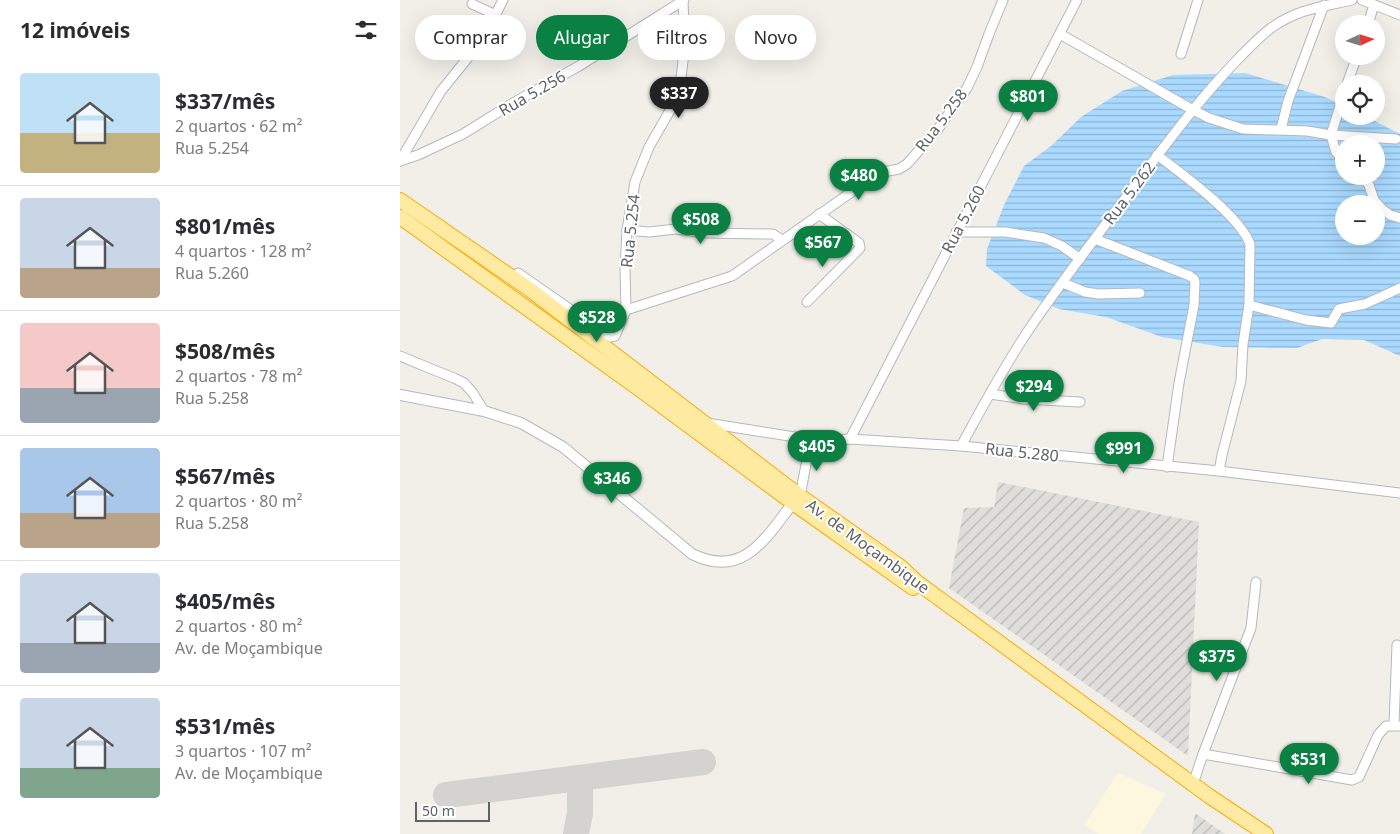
<!DOCTYPE html>
<html lang="pt">
<meta charset="utf-8">
<style>
body{margin:0;font-family:"Noto Sans",sans-serif;background:#f7f7f7;color:#2b2b33;height:100vh;display:flex;flex-direction:column;font-size:19px;white-space:nowrap}
*{box-sizing:border-box;margin:0}
p{font-size:16px;color:#7c7c81}
.icon{flex:none;width:28px;height:28px;fill:none;stroke:currentColor;stroke-width:2;stroke-linecap:round;stroke-linejoin:round}
.map{position:relative;flex:1;overflow:hidden}
.sheet{display:flex;flex-direction:column;background:#fff;width:400px}
.sheet>*{flex:none}
.hud{position:absolute;left:15px;top:15px;width:475px;height:45px;display:flex;gap:10px}
.needle{width:32px;rotate:86deg}
.buttons{position:absolute;left:935px;top:15px;display:grid;gap:10px}
.buttons a{display:grid;place-items:center;width:50px;height:50px;border-radius:50%;background:#fff;box-shadow:0 5px 20px #0002;font-size:25px}
.scale{position:absolute;left:15px;bottom:12px;width:75px;box-sizing:border-box;padding-left:5px;border:2px solid #5f6368;border-top:0;font-size:14px;line-height:18px;white-space:nowrap;color:#5f6368;-webkit-text-stroke:4px #fff;paint-order:stroke}
.price{position:absolute;translate:-50% -42px;padding:0 11px;border-radius:18px;background:#0b8043;color:#fff;font-size:16px;line-height:32px;filter:drop-shadow(0 1px 2px #0008)}
.price::after{content:'';position:absolute;left:50%;top:30px;width:15px;height:11px;margin-left:-8px;background:inherit;clip-path:polygon(0 0,100% 0,50% 100%)}
.price.current{background:#222;color:#fff}
ul{padding:0;list-style:none}
li{display:flex;align-items:center;gap:15px;height:125px;padding:0 20px}
li+li{border-top:1px solid #e1e1e2}
li span{display:grid;place-items:center;flex:none;width:140px;height:100px;border-radius:5px;color:#555}
li>.icon{margin-inline-start:auto}
span .icon{width:60px;height:60px;fill:#fffc;stroke-width:1}
li b{font-size:21px}
h2{display:flex;justify-content:space-between;align-items:center;height:60px;padding:0 20px;font-size:21px}
.tag{padding:0 18px;border-radius:22px;background:#fff;box-shadow:0 5px 20px #0002;font-size:18px;line-height:45px}
.tag.current{background:#0b8043;color:#fff}
main{display:flex;flex:1;min-height:0}
.map>svg:first-child{display:block}
.commercial{fill:#fef7e0}
.industrial{fill:url(#industrial-furrows)}
.water{fill:url(#water-rules);fill-rule:evenodd}
.lines{fill:none;stroke-linecap:round;stroke-linejoin:round}
.taxiway{stroke:#d4d3d0;stroke-width:26}
.minor-casing{stroke:#b5b8bc;stroke-width:11}
.tertiary-casing{stroke:#b5b8bc;stroke-width:12}
.trunk-casing{stroke:#f9ab00;stroke-width:16}
.minor{stroke:#fff;stroke-width:9}
.tertiary{stroke:#fff;stroke-width:10}
.trunk{stroke:#feeaa1;stroke-width:14}
.labels{text-anchor:middle;dominant-baseline:central;stroke-width:4;stroke-linejoin:round;paint-order:stroke}
.street-label{font-size:16px;fill:#5f6368;stroke:#fff}
</style>
<main>
<section class="sheet">
<h2>12 imóveis<svg class="icon" aria-label="filters" viewBox="0 0 24 24"><path d="M4 7h16M4 17h16"/><circle cx="9" cy="7" r="2"/><circle cx="15" cy="17" r="2"/></svg></h2>
<ul>
<li><span style="background:linear-gradient(#bfe0f5 60%,#c2b280 0)"><svg class="icon" aria-label="home" viewBox="0 0 24 24"><path d="M3 11l9-7 9 7M6 9v11h12V9"/></svg></span><div><b>$337/mês</b><p>2 quartos · 62 m²</p><p>Rua 5.254</p></div></li>
<li><span style="background:linear-gradient(#c9d6e8 70%,#b9a48a 0)"><svg class="icon" aria-label="home" viewBox="0 0 24 24"><path d="M3 11l9-7 9 7M6 9v11h12V9"/></svg></span><div><b>$801/mês</b><p>4 quartos · 128 m²</p><p>Rua 5.260</p></div></li>
<li><span style="background:linear-gradient(#f6c9c9 65%,#9aa5b1 0)"><svg class="icon" aria-label="home" viewBox="0 0 24 24"><path d="M3 11l9-7 9 7M6 9v11h12V9"/></svg></span><div><b>$508/mês</b><p>2 quartos · 78 m²</p><p>Rua 5.258</p></div></li>
<li><span style="background:linear-gradient(#a9c7e8 65%,#b9a48a 0)"><svg class="icon" aria-label="home" viewBox="0 0 24 24"><path d="M3 11l9-7 9 7M6 9v11h12V9"/></svg></span><div><b>$567/mês</b><p>2 quartos · 80 m²</p><p>Rua 5.258</p></div></li>
<li><span style="background:linear-gradient(#c9d6e8 70%,#9aa5b1 0)"><svg class="icon" aria-label="home" viewBox="0 0 24 24"><path d="M3 11l9-7 9 7M6 9v11h12V9"/></svg></span><div><b>$405/mês</b><p>2 quartos · 80 m²</p><p>Av. de Moçambique</p></div></li>
<li><span style="background:linear-gradient(#c9d6e8 70%,#7fa58c 0)"><svg class="icon" aria-label="home" viewBox="0 0 24 24"><path d="M3 11l9-7 9 7M6 9v11h12V9"/></svg></span><div><b>$531/mês</b><p>3 quartos · 107 m²</p><p>Av. de Moçambique</p></div></li>
</ul>
</section>
<div class="map">
<svg width="1000" height="834" viewBox="0 0 1000 834">
<defs>
<pattern id="industrial-furrows" width="10" height="10" patternUnits="userSpaceOnUse" patternTransform="scale(1.25)"><rect width="10" height="10" fill="#e0deda"/><path d="M-1 1l2-2M0 10L10 0M9 11l2-2" fill="none" stroke="#b9b8b5"/></pattern>
<pattern id="water-rules" width="6" height="5" patternUnits="userSpaceOnUse" patternTransform="scale(1.25)"><rect width="6" height="5" fill="#aadaff"/><path d="M0 2.5h6" fill="none" stroke="#8eb4d2"/></pattern>
</defs>
<rect width="100%" height="100%" fill="#f1efe8"/>
<polygon class="commercial" points="718,773 766,794 741,834 698,834 684,825"/>
<g class="industrial">
<polygon points="598,482 799,522 788,756 549,588 564,508 594,507"/>
<polygon points="795,813 825,834 792,834"/>
</g>
<path class="water" d="M845,73L925,97L944,106V116H965L1000,134V356L964,340L922,339L897,348L823,347L762,337L706,317L659,309L625,295L586,266L587,249L604,205L624,166L651,146L681,117L722,91L773,75ZM944,144H976V176H944ZM944,204H976V236H944Z"/>
<g class="lines">
<g class="taxiway">
<polyline points="46,795 303,762"/>
<polyline points="176,834 180,813 180,778"/>
</g>
<g class="minor-casing">
<g id="minor">
<polyline points="962,0 1000,15"/>
<polyline points="72,4 96,15"/>
<polyline points="968,24 974,5"/>
<polyline points="660,34 793,110 809,118 843,129 907,131 931,135 996,139"/>
<polyline points="781,54 798,0"/>
<polyline points="947,84 957,56"/>
<polyline points="944,93 931,135 936,152 944,161"/>
<polyline points="881,129 888,101 924,5"/>
<path d="M757,155C782,174 839,215 850,244L849,305L843,344L841,381L822,455L819,471"/>
<polyline points="0,161 18,155 63,134 113,103 179,66 284,0"/>
<polyline points="0,161 41,91 83,39 103,0"/>
<polyline points="962,176 969,185 974,200 982,209 990,215 1000,218"/>
<polyline points="227,230 249,232 276,229 306,233 370,234 373,234 382,240"/>
<polyline points="556,232 605,232 644,238 662,246 680,259"/>
<polyline points="695,239 790,276 794,279 795,282 794,305 779,383 767,467"/>
<polyline points="118,273 210,337 215,336 226,310 225,269 227,230 235,182 249,147 272,107 281,78 285,44 283,1"/>
<polyline points="663,283 685,292 699,294 740,293"/>
<polyline points="407,302 460,248 459,243 419,214"/>
<polyline points="849,305 906,320 931,323 939,309 965,304 1000,288"/>
<polyline points="226,310 332,276 453,191 483,172 499,169 507,164 538,129 567,88 577,67 589,34 603,0"/>
<polyline points="0,356 29,368 54,378 64,383 73,393 84,411"/>
<polyline points="590,394 623,399 680,402"/>
<polyline points="307,423 420,441 450,439 561,446 819,471 1000,493"/>
<polyline points="450,439 677,0"/>
<path d="M561,446C583,406 604,366 630,328C665,276 704,227 742,176C772,136 803,95 838,59C848,49 859,37 871,28C898,9 921,7 952,0"/>
<polyline points="400,496 408,454 420,441"/>
<polyline points="994,725 997,645"/>
<polyline points="803,754 952,780 959,777 978,735 986,726 1000,726"/>
<polyline points="793,784 803,754 851,628 856,582"/>
</g>
</g>
<g class="tertiary-casing">
<path id="tertiary" d="M0,395L84,411L121,423L163,447L292,554C343,579 365,539 393,503L397,499"/>
</g>
<g class="trunk-casing">
<g id="trunk">
<polyline points="0,200 129,289 400,496 501,567 518,583 809,796 866,834"/>
<polyline points="0,217 242,391 393,503 513,588"/>
</g>
</g>
<use href="#minor" class="minor"/>
<use href="#tertiary" class="tertiary"/>
<use href="#trunk" class="trunk"/>
</g>
<g class="labels">
<g class="street-label">
<text transform="translate(132 93) rotate(-30)">Rua 5.256</text>
<text transform="translate(541 120) rotate(-53)">Rua 5.258</text>
<text transform="translate(729 193) rotate(-53)">Rua 5.262</text>
<text transform="translate(563 219) rotate(-62)">Rua 5.260</text>
<text transform="translate(230 231) rotate(-84)">Rua 5.254</text>
<text transform="translate(622 452) rotate(6)">Rua 5.280</text>
<text transform="translate(468 546) rotate(36)">Av. de Moçambique</text>
</g>
</g>
</svg>
<div class="buttons">
<a><svg class="needle" viewBox="-14 -14 28 28"><path d="M0-13l5 13h-10z" fill="#e53935"/><path d="M0 13l5-13h-10z" fill="#7c7c81"/></svg></a>
<a><svg class="icon" aria-label="locate" viewBox="0 0 24 24"><circle cx="12" cy="12" r="6"/><path d="M12 2v4M12 18v4M2 12h4M18 12h4"/></svg></a>
<a>+</a>
<a>−</a>
</div>
<div class="scale">50 m</div>
<b class="price current" style="left:279px;top:119px">$337</b>
<b class="price" style="left:628px;top:122px">$801</b>
<b class="price" style="left:459px;top:201px">$480</b>
<b class="price" style="left:301px;top:245px">$508</b>
<b class="price" style="left:423px;top:268px">$567</b>
<b class="price" style="left:197px;top:343px">$528</b>
<b class="price" style="left:634px;top:412px">$294</b>
<b class="price" style="left:417px;top:472px">$405</b>
<b class="price" style="left:724px;top:474px">$991</b>
<b class="price" style="left:212px;top:504px">$346</b>
<b class="price" style="left:817px;top:682px">$375</b>
<b class="price" style="left:909px;top:785px">$531</b>
<div class="hud">
<a class="tag">Comprar</a>
<a class="tag current">Alugar</a>
<a class="tag">Filtros</a>
<a class="tag">Novo</a>
</div>
</div>
</main>
